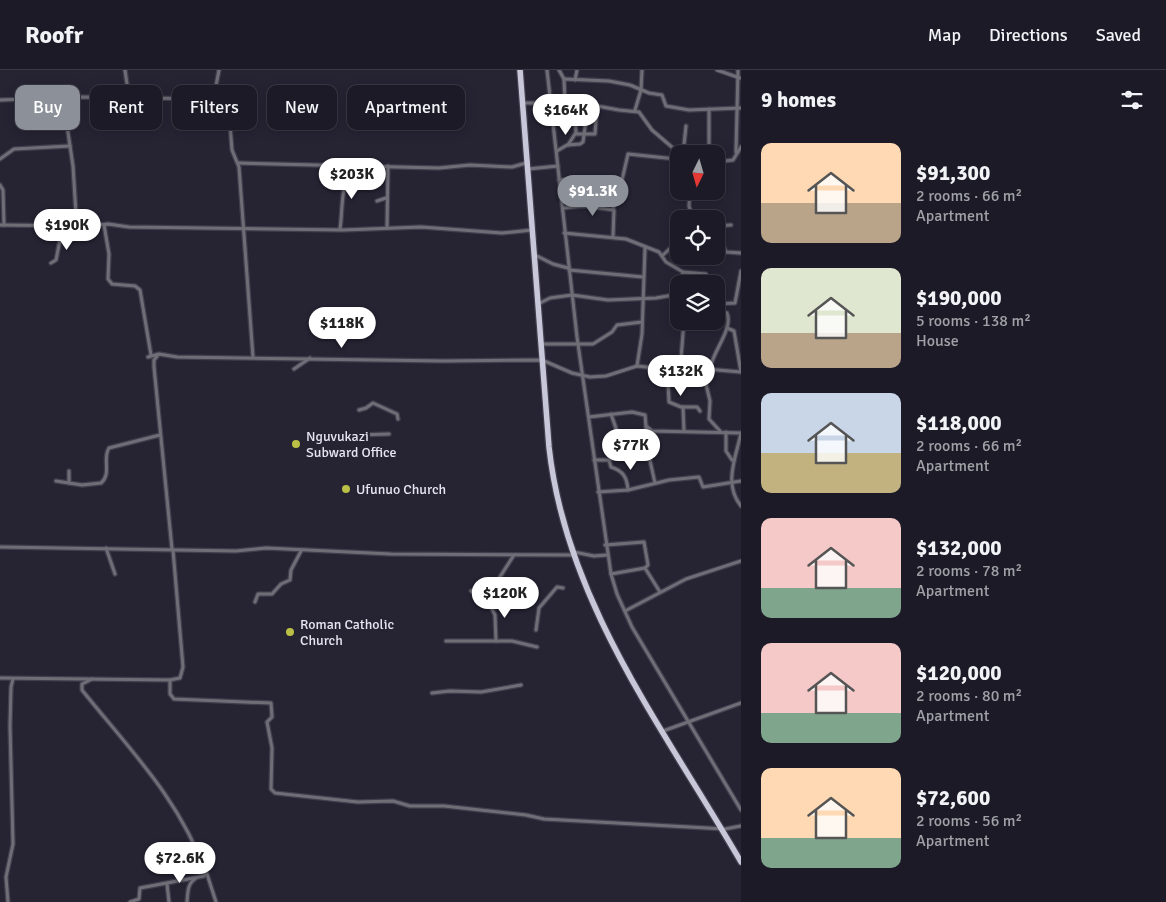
<!DOCTYPE html>
<meta charset="utf-8">
<style>
body{margin:0;font-family:Signika,sans-serif;background:#25232e;color:#f1f3f6;height:100vh;display:flex;flex-direction:column;font-size:19px;white-space:nowrap}
*{box-sizing:border-box;margin:0}
p{font-size:16px;color:#a0a1a7}
.icon{flex:none;width:28px;height:28px;fill:none;stroke:currentColor;stroke-width:2;stroke-linecap:round;stroke-linejoin:round}
.map{position:relative;flex:1;overflow:hidden}
.panel{display:flex;flex-direction:column;background:#1c1a26;width:425px}
.panel>*{flex:none}
.banner{position:absolute;left:15px;top:15px;width:475px;height:45px;display:flex;gap:10px}
.needle{width:32px;rotate:185deg}
.buttons{position:absolute;left:670px;top:75px;display:grid;gap:10px}
.buttons a{display:grid;place-items:center;width:55px;height:55px;border-radius:10px;background:#1c1a26;box-shadow:0 2px 12px #0003,0 0 0 1px #3a3843;font-size:25px}
.price{position:absolute;translate:-50% -42px;padding:0 11px;border-radius:18px;background:#fff;color:#222;font-size:16px;line-height:32px;filter:drop-shadow(0 1px 2px #0008)}
.price::after{content:'';position:absolute;left:50%;top:30px;width:15px;height:11px;margin-left:-8px;background:inherit;clip-path:polygon(0 0,100% 0,50% 100%)}
.price.selected{background:#8c9099;color:#fff}
ul{padding:0;list-style:none}
li{display:flex;align-items:center;gap:15px;height:125px;padding:0 20px}
li span{display:grid;place-items:center;flex:none;width:140px;height:100px;border-radius:10px;color:#555}
li>.icon{margin-inline-start:auto}
span .icon{width:60px;height:60px;fill:#fffc;stroke-width:1}
li b{font-size:21px}
h2{display:flex;justify-content:space-between;align-items:center;height:60px;padding:0 20px;font-size:21px}
.pill{padding:0 18px;border-radius:10px;background:#1c1a26;box-shadow:0 2px 12px #0003,0 0 0 1px #3a3843;font-size:18px;line-height:45px}
.pill.selected{background:#8c9099;color:#fff}
header{display:flex;align-items:center;gap:30px;box-sizing:border-box;height:70px;padding:0 25px;background:#1c1a26;border-bottom:1px solid #3a3843}
header strong{font-size:24px}
nav{display:flex;gap:28px;margin-inline-start:auto;font-size:18px}
main{display:flex;flex:1;min-height:0}
.map>svg:first-child{display:block}
.lines{fill:none;stroke-linecap:round;stroke-linejoin:round}
.minor-casing{stroke:#413e4d;stroke-width:5.5}
.trunk-casing{stroke:#413e4d;stroke-width:8}
.minor{stroke:#6f6e77;stroke-width:3}
.trunk{stroke:#c8c6d9;stroke-width:5.5}
.poi-dot{fill:#bac045;stroke:#262333;stroke-width:2}
.labels{text-anchor:middle;dominant-baseline:central;stroke-width:4.5;stroke-linejoin:round;paint-order:stroke}
.poi-label{font-size:14px;fill:#e7e5f0;stroke:#262333;text-anchor:start}
</style>
<header>
<strong>Roofr</strong>
<nav><a>Map</a><a>Directions</a><a>Saved</a></nav>
</header>
<main>
<div class="map">
<svg width="741" height="832" viewBox="0 0 741 832">
<rect width="100%" height="100%" fill="#262333"/>
<g class="lines">
<g class="minor-casing">
<g id="minor">
<polyline points="125,0 129,28"/>
<polyline points="547,0 577,267 611,504 617,524 632,557 741,740"/>
<polyline points="559,0 564,9 565,33"/>
<polyline points="717,0 740,8"/>
<polyline points="564,9 609,11 630,15 649,23 662,25 666,36 689,40 741,38"/>
<polyline points="575,10 577,0"/>
<polyline points="213,26 228,29 232,80 239,97 253,287"/>
<polyline points="63,29 73,96 76,144 80,155"/>
<polyline points="0,30 81,27 209,29 215,21 219,0"/>
<polyline points="575,32 576,64 595,64 597,36"/>
<polyline points="523,33 550,33"/>
<polyline points="550,34 575,32 619,40 639,42 652,60 673,78 679,94"/>
<polyline points="709,39 709,84"/>
<polyline points="635,40 641,20 642,0"/>
<polyline points="568,75 575,64"/>
<polyline points="557,81 567,75 580,74 583,72 588,35"/>
<polyline points="736,82 738,0"/>
<polyline points="683,84 686,56"/>
<polyline points="0,89 14,79 70,76"/>
<polyline points="716,92 733,90 741,77"/>
<polyline points="238,93 439,98 470,95 512,97 526,93"/>
<polyline points="528,99 558,96"/>
<polyline points="559,110 588,108"/>
<polyline points="0,115 3,120 4,155"/>
<polyline points="690,121 689,136 693,149"/>
<polyline points="377,131 386,128"/>
<polyline points="563,138 585,136 614,140 613,167"/>
<polyline points="613,140 615,124 625,121 622,110 628,84 676,89"/>
<polyline points="0,155 89,156 108,154 129,157 343,160 421,157 502,163 532,160"/>
<polyline points="104,155 109,184 108,209 112,214 135,216 140,220 151,285"/>
<polyline points="716,156 731,155"/>
<polyline points="387,158 388,96"/>
<path d="M340,159C343,139 340,113 354,96"/>
<polyline points="564,163 626,169 659,182 666,192 683,202 706,204 707,214"/>
<polyline points="716,169 721,170 726,182 741,183"/>
<polyline points="535,185 553,194 568,198"/>
<polyline points="663,185 679,170"/>
<polyline points="51,193 56,190 63,155"/>
<polyline points="569,200 643,207"/>
<polyline points="681,214 683,202"/>
<polyline points="538,234 550,228 572,225 608,230 656,228 679,224"/>
<polyline points="727,258 734,261 741,302"/>
<polyline points="542,274 593,274 612,262 617,255 642,252"/>
<polyline points="158,285 154,290 154,297 172,479"/>
<polyline points="148,287 159,284 177,287 444,291 542,290 572,303 590,307 606,306 637,296 680,301 706,299 741,302"/>
<polyline points="637,296 642,264 645,178"/>
<path d="M702,298L712,292C716,278 733,257 727,243L720,241L716,234L735,233L741,201"/>
<polyline points="294,299 310,288"/>
<polyline points="677,300 674,309 668,314 669,332 681,337 697,337 700,341"/>
<polyline points="698,300 704,306 710,331 709,349 720,361"/>
<polyline points="680,301 684,251"/>
<polyline points="683,337 684,361"/>
<polyline points="359,340 366,338 373,333 397,344 398,349"/>
<polyline points="589,347 632,342 645,345 646,356 652,361 741,363"/>
<polyline points="646,357 646,373 655,413"/>
<polyline points="726,362 726,381 732,390"/>
<path d="M741,363C736,387 723,414 741,436"/>
<polyline points="357,365 389,364"/>
<polyline points="594,390 609,390 619,385 620,370 611,344"/>
<path d="M609,390L611,397C623,401 627,407 628,420"/>
<path d="M56,411L82,415L101,413C112,404 102,388 109,378L160,365"/>
<polyline points="69,413 69,401"/>
<polyline points="598,422 628,420 669,410 699,407 703,417 741,411"/>
<polyline points="605,475 644,472 648,495 645,498"/>
<polyline points="0,477 236,481 266,478 391,484 573,485"/>
<polyline points="106,478 115,504"/>
<polyline points="574,482 594,486 607,485"/>
<polyline points="611,504 645,498 660,522"/>
<polyline points="471,521 496,513 514,485"/>
<polyline points="255,532 258,524 272,524 281,514 290,510 291,500 301,481"/>
<polyline points="489,533 495,545 496,571"/>
<polyline points="625,541 686,509 741,491"/>
<polyline points="536,560 539,538 557,517 563,518"/>
<polyline points="446,571 512,571 537,577"/>
<polyline points="0,608 170,610 180,608 183,597 173,480"/>
<path d="M92,609L82,614V620C130,680 179,728 206,803L204,806L140,818L139,829L130,832"/>
<polyline points="170,610 170,624 174,629 271,633 272,647 267,652 272,678 271,719 275,723 358,732 393,731 410,736 444,736 526,745 544,749 725,759 741,756"/>
<polyline points="432,623 450,621 481,622 521,615"/>
<polyline points="663,661 741,633"/>
<polyline points="207,804 216,832"/>
<polyline points="167,814 169,832"/>
<polyline points="8,832 6,807 13,774 10,656 11,617 13,609"/>
<path d="M187,832C188,822 187,814 196,808"/>
</g>
</g>
<g class="trunk-casing">
<path id="trunk" d="M520,0L549,377C566,533 665,660 741,792"/>
</g>
<use href="#minor" class="minor"/>
<use href="#trunk" class="trunk"/>
</g>
<g class="poi-dot">
<circle cx="296" cy="374" r="5"/>
<circle cx="346" cy="419" r="5"/>
<circle cx="290" cy="562" r="5"/>
</g>
<g class="labels">
<g class="poi-label">
<text x="306" y="366">Nguvukazi<tspan x="306" dy="16">Subward Office</tspan></text>
<text x="356" y="419">Ufunuo Church</text>
<text x="300" y="554">Roman Catholic<tspan x="300" dy="16">Church</tspan></text>
</g>
</g>
</svg>
<div class="buttons">
<a><svg class="needle" viewBox="-14 -14 28 28"><path d="M0-13l5 13h-10z" fill="#e53935"/><path d="M0 13l5-13h-10z" fill="#a0a1a7"/></svg></a>
<a><svg class="icon" aria-label="locate" viewBox="0 0 24 24"><circle cx="12" cy="12" r="6"/><path d="M12 2v4M12 18v4M2 12h4M18 12h4"/></svg></a>
<a><svg class="icon" aria-label="layers" viewBox="0 0 24 24"><path d="M12 4l9 5-9 5-9-5zM3 14l9 5 9-5"/></svg></a>
</div>
<b class="price" style="left:566px;top:66px">$164K</b>
<b class="price" style="left:352px;top:130px">$203K</b>
<b class="price selected" style="left:593px;top:147px">$91.3K</b>
<b class="price" style="left:67px;top:181px">$190K</b>
<b class="price" style="left:342px;top:279px">$118K</b>
<b class="price" style="left:681px;top:327px">$132K</b>
<b class="price" style="left:631px;top:401px">$77K</b>
<b class="price" style="left:505px;top:549px">$120K</b>
<b class="price" style="left:180px;top:814px">$72.6K</b>
<div class="banner">
<a class="pill selected">Buy</a>
<a class="pill">Rent</a>
<a class="pill">Filters</a>
<a class="pill">New</a>
<a class="pill">Apartment</a>
</div>
</div>
<section class="panel">
<h2>9 homes<svg class="icon" aria-label="filters" viewBox="0 0 24 24"><path d="M4 7h16M4 17h16"/><circle cx="9" cy="7" r="2"/><circle cx="15" cy="17" r="2"/></svg></h2>
<ul>
<li><span style="background:linear-gradient(#ffd9b3 60%,#b9a48a 0)"><svg class="icon" aria-label="home" viewBox="0 0 24 24"><path d="M3 11l9-7 9 7M6 9v11h12V9"/></svg></span><div><b>$91,300</b><p>2 rooms · 66 m²</p><p>Apartment</p></div></li>
<li><span style="background:linear-gradient(#dfe7d0 65%,#b9a48a 0)"><svg class="icon" aria-label="home" viewBox="0 0 24 24"><path d="M3 11l9-7 9 7M6 9v11h12V9"/></svg></span><div><b>$190,000</b><p>5 rooms · 138 m²</p><p>House</p></div></li>
<li><span style="background:linear-gradient(#c9d6e8 60%,#c2b280 0)"><svg class="icon" aria-label="home" viewBox="0 0 24 24"><path d="M3 11l9-7 9 7M6 9v11h12V9"/></svg></span><div><b>$118,000</b><p>2 rooms · 66 m²</p><p>Apartment</p></div></li>
<li><span style="background:linear-gradient(#f6c9c9 70%,#7fa58c 0)"><svg class="icon" aria-label="home" viewBox="0 0 24 24"><path d="M3 11l9-7 9 7M6 9v11h12V9"/></svg></span><div><b>$132,000</b><p>2 rooms · 78 m²</p><p>Apartment</p></div></li>
<li><span style="background:linear-gradient(#f6c9c9 70%,#7fa58c 0)"><svg class="icon" aria-label="home" viewBox="0 0 24 24"><path d="M3 11l9-7 9 7M6 9v11h12V9"/></svg></span><div><b>$120,000</b><p>2 rooms · 80 m²</p><p>Apartment</p></div></li>
<li><span style="background:linear-gradient(#ffd9b3 70%,#7fa58c 0)"><svg class="icon" aria-label="home" viewBox="0 0 24 24"><path d="M3 11l9-7 9 7M6 9v11h12V9"/></svg></span><div><b>$72,600</b><p>2 rooms · 56 m²</p><p>Apartment</p></div></li>
</ul>
</section>
</main>
